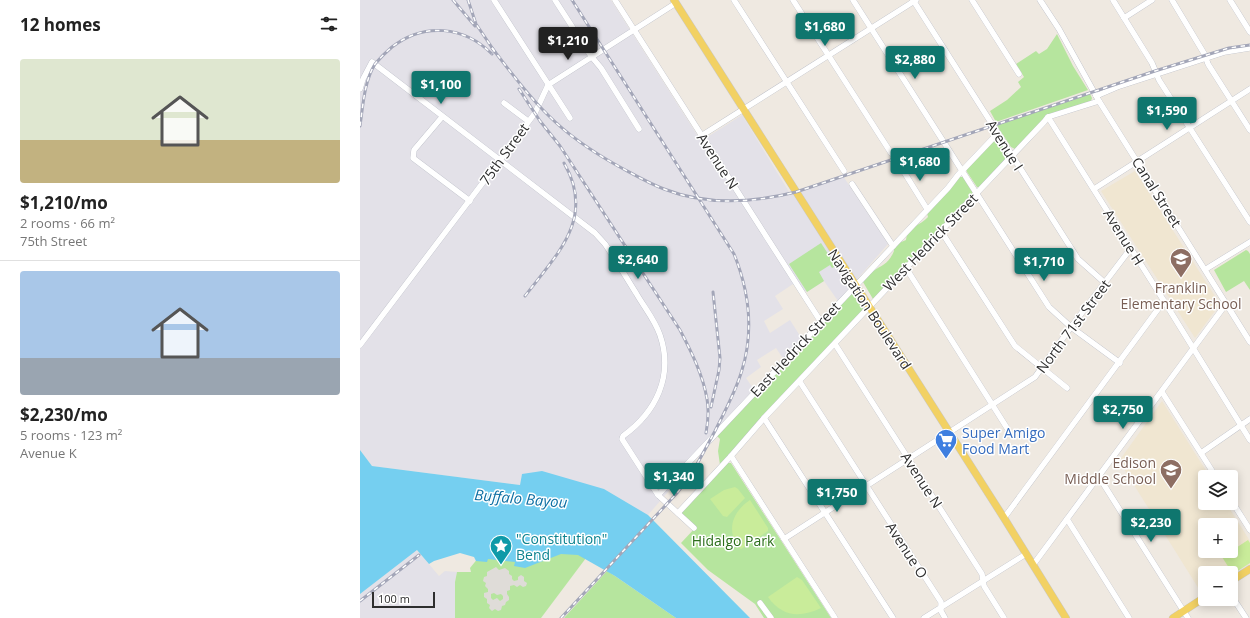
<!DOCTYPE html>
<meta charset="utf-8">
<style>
body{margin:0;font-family:"Open Sans",sans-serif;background:#f6f6f6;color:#222;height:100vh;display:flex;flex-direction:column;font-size:15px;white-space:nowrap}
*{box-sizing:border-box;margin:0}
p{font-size:13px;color:#767676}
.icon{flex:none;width:22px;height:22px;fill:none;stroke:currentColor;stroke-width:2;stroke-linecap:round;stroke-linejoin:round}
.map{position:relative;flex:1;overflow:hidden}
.panel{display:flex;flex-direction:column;background:#fff;width:360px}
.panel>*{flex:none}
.controls{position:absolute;left:838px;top:470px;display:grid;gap:8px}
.controls a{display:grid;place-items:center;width:40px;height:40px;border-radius:4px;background:#fff;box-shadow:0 2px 10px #0003;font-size:20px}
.scale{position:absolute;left:12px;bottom:10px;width:63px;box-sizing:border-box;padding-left:4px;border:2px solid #2e2e2e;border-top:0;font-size:11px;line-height:14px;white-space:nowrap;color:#2e2e2e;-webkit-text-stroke:3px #fff;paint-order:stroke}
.price{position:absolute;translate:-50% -34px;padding:0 9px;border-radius:4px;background:#0f766e;color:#fff;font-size:13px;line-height:26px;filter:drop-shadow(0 1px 2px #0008)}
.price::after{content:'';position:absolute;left:50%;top:24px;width:12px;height:9px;margin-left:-6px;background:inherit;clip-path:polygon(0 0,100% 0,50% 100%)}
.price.current{background:#222;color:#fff}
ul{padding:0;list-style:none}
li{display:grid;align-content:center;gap:8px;height:212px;padding:0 20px}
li+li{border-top:1px solid #e0e0e0}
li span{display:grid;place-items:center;height:124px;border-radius:4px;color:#555}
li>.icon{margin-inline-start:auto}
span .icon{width:72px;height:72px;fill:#fffc;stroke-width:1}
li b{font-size:17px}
h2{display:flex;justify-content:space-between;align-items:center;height:48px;padding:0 20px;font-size:17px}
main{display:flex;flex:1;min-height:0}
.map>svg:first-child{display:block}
.industrial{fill:#e3e1e8}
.education{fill:#f0e6d1;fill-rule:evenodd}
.green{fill:#b6e59e}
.pitch{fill:#c9ec9a}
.plaza{fill:#dfdcd8;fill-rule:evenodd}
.water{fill:#75cff0}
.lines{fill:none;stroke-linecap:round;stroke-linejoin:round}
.minor-casing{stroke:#b4b7c1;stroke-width:6}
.major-casing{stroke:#c9c9c9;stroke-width:8}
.minor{stroke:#fff;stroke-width:5.5}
.major{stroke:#f2d163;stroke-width:7}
.rail-casing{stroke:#a3a6b8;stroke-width:3}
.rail{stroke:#fff;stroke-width:1.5;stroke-dasharray:4.5;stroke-linecap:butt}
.labels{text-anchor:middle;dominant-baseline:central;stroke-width:3;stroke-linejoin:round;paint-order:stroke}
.street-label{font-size:14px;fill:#2e2e2e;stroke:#fff}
.education-label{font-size:14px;fill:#785e54;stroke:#fff}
.shop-label{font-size:14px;fill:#366cbe;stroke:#fff;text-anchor:start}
.culture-label{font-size:14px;fill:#0d838f;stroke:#fff;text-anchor:start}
.park-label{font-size:14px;fill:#2c6e1b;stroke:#fff}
.water-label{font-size:15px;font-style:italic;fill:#0d6fa3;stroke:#fff}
</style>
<main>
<section class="panel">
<h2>12 homes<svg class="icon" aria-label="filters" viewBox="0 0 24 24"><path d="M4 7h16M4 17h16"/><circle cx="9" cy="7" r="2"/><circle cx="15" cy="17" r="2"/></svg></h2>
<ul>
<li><span style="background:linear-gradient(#dfe7d0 65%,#c2b280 0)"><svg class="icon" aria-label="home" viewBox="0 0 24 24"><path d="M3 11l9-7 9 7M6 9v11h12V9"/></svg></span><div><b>$1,210/mo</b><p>2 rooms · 66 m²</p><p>75th Street</p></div></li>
<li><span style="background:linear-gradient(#a9c7e8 70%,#9aa5b1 0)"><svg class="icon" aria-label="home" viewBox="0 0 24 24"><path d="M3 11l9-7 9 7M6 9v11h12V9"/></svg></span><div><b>$2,230/mo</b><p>5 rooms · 123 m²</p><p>Avenue K</p></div></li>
</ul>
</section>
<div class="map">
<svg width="890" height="618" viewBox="0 0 890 618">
<rect width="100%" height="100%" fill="#efe9e1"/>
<g class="industrial">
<polygon points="0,0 251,0 341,141 382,115 431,195 483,176 528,244 478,301 464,281 447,292 433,284 415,296 423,309 404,321 410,333 430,320 442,339 427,357 422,357 416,348 397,360 401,367 386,378 395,391 288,515 244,489 162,474 160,485 12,466 0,450"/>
<polygon points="57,550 79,576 85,571 97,572 95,582 95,618 0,618 0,594"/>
</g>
<g class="education">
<polygon points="775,171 860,304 835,338 741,191"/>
<path d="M802,401L850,477H845V503H866L890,541V564L871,575V573H845V592L842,594L759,461ZM845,525H871V551H845Z"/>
</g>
<g class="green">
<polygon points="697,34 713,66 728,90 636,122 630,111 647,100 661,87 658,82 664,77 656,64 676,51 679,54 687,49"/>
<polygon points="730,94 732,98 731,101 693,114 655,149 651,147 637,126 639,124"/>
<polygon points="638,139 648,153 647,158 621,187 617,187 607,172 606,169 635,140"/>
<path d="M599,177H603L613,193V195L515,298L513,299L503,282C506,279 509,275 512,272C523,264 528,265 534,251V249L539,243L546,240C548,226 560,226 568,217L567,213Z"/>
<polygon points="461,243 476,266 472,268 470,265 459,272 464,281 447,292 429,264"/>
<polygon points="886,250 888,251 890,254 890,290 884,281 866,292 854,270"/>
<polygon points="492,293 504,309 360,465 358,451 360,439 356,435 426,364 434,359 465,321 471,316 474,316 476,313 475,312"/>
<polygon points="367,463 371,463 471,618 404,618 395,604 348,570 321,543 336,527 321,513"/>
<polygon points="127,547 229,554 181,618 95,618 95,582 97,572 111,572 110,568"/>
<polygon points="247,571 255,576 316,618 204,618"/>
</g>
<g class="pitch">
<polygon points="375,487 378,489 385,498 367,517 363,516 350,499 364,490"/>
<path d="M390,500L408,528V531L381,549C376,546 374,542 373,536C369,521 378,508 390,500Z"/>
<polygon points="888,540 890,543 890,563 873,574 862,557"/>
<path d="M437,577L442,580L461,608C440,618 422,617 408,597Z"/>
</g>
<path class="plaza" d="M136,567L139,570L145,568L149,571V574L152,576V579L154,581L158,580V577L161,575L164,577V581L167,583L166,586L163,587L160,585L157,587L154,585L150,586V590L147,591V594L149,597V600L146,602L145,605L142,606L141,610L138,611L135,609L132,611L129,608L130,605L127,603V599L124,597V593L128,592V589L125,586L126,583L123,581L124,577L127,576V572ZM134,593L137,595L141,594L143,596V599L140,601L137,598L133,600L131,598V594Z"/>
<polygon class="water" points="0,450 12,466 160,485 162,474 182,471 244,489 288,515 390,618 316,618 255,576 218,555 201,554 165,568 154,566 155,562 128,559 127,562 116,561 114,557 100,553 74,561 69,564 57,550 0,594"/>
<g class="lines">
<g class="minor-casing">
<g id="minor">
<polyline points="134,0 210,118"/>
<polyline points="195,0 231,56 241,68 279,129"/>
<polyline points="255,0 461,322"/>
<polyline points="374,0 484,171"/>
<polyline points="433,0 531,153"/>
<polyline points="493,0 689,307 711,327 760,363"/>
<polyline points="553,0 718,259 745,283"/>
<polyline points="612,0 659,74"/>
<polyline points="680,0 699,29 739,101 890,342"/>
<polyline points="753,0 792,63 799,80 890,222"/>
<polyline points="812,0 845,55 848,64 890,130"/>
<polyline points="870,0 890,32"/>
<polyline points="764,18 792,0"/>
<path d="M0,89L3,79L12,62L235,233L245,244C256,260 266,277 276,293C284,307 295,320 300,335C314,376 296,412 263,436L262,439L298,495L334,528"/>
<polyline points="736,96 757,87 865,52 890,48"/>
<polyline points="144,103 168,121"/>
<polyline points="82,117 54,150 53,158 110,201"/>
<polyline points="688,117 804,301 890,440"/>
<polyline points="341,136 556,0"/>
<polyline points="539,164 567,209"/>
<polyline points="492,184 533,246"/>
<polyline points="734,189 890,89"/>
<polyline points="581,231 655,346 707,388"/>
<polyline points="546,268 647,428"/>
<polyline points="846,269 890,242"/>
<polyline points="475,344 622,574 624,586 644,618"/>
<polyline points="0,345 140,160 175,113 188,85 316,3"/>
<polyline points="440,382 581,602 581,611 585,618"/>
<polyline points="802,392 856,477"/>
<polyline points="404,418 533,618"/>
<polyline points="841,453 890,419"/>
<polyline points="371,456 475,618"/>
<polyline points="739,477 828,618"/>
<polyline points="298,495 588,188 598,175 638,133"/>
<polyline points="871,500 890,530"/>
<polyline points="318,513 371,456 404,418 684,122 688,117 739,101"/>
<polyline points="644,518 804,301"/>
<polyline points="707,519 769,618"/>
<polyline points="424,539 675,377 711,327 771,248"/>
<polyline points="673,565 866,304"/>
<polyline points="871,595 886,618"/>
<polyline points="400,603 411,618"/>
<polyline points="564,618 666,554"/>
</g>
</g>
<g class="major-casing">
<g id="major">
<polyline points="314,0 644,518 706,618"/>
<polyline points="871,581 890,569"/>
<polyline points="813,618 845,597"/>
</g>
</g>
<use href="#minor" class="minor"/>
<use href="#major" class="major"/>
<g class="rail-casing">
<g id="rail">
<polyline points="93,0 115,26"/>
<polyline points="108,0 116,24 135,52"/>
<path d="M132,48C150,71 168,96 189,116C209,136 233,152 258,166C273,174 288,183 304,189C347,206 392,203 436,192L795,71L869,48L890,45"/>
<path d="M159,89L180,121L200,146L320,330C331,351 343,375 347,399C349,410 348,422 346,433"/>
<path d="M0,126C3,106 4,82 15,64C20,58 26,52 32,47C64,22 104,26 132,54"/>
<path d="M165,296C197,254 236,218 204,163"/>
<polyline points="351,407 359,370 360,358 353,292"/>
<polyline points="0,601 59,555"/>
<path d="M201,618L317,493C333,474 343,453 355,431C365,411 376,391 382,370C394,331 389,291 374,254L212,0"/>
</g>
</g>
<use href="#rail" class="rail"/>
</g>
<defs>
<g id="school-pin" transform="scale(1.15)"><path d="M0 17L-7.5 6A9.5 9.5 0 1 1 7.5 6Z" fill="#8d6e63" stroke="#fff"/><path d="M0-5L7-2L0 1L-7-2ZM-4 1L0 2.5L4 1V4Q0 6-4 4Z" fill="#fff"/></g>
<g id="supermarket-pin" transform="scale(1.15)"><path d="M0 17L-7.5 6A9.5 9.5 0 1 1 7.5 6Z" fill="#3f7fe0" stroke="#fff"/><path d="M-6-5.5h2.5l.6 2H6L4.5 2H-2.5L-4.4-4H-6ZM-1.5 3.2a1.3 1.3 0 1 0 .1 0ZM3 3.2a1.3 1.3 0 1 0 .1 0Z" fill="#fff"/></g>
<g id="sight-pin" transform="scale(1.15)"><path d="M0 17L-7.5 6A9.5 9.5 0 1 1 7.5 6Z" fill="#0f9aa8" stroke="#fff"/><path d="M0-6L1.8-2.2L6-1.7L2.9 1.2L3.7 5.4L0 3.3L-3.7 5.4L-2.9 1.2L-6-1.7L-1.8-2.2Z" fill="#fff"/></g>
</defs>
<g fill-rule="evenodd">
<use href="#school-pin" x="821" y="259"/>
<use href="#supermarket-pin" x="586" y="440"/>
<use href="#school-pin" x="811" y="470"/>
<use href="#sight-pin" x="141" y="546"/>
</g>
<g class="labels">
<g class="street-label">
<text transform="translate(645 145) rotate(58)">Avenue I</text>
<text transform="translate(144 154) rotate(-54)">75th Street</text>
<text transform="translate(358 161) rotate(57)">Avenue N</text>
<text transform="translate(797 192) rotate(58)">Canal Street</text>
<text transform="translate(764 237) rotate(58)">Avenue H</text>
<text transform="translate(570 242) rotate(-46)">West Hedrick Street</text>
<text transform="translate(510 309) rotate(57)">Navigation Boulevard</text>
<text transform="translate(713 326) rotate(-53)">North 71st Street</text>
<text transform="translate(435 349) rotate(-47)">East Hedrick Street</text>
<text transform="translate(562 480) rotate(57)">Avenue N</text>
<text transform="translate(547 550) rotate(57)">Avenue O</text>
</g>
<g class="education-label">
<text x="821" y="287">Franklin<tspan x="821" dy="16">Elementary School</tspan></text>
<text x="796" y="462" text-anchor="end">Edison<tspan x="796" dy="16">Middle School</tspan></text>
</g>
<g class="shop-label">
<text x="602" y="432">Super Amigo<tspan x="602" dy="16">Food Mart</tspan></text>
</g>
<g class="culture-label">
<text x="156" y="538">"Constitution"<tspan x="156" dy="16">Bend</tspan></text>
</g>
<g class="park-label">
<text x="373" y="540">Hidalgo Park</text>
</g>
<g class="water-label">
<text transform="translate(161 498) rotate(5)">Buffalo Bayou</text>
</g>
</g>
</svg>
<div class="controls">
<a><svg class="icon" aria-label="layers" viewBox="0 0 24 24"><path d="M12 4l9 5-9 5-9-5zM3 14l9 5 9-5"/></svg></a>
<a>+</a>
<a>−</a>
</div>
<div class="scale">100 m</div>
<b class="price" style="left:465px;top:47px">$1,680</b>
<b class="price current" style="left:208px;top:61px">$1,210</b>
<b class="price" style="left:555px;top:80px">$2,880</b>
<b class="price" style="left:81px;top:105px">$1,100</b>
<b class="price" style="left:807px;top:131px">$1,590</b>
<b class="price" style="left:560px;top:182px">$1,680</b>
<b class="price" style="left:278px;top:280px">$2,640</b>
<b class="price" style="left:684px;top:282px">$1,710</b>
<b class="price" style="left:763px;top:430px">$2,750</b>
<b class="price" style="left:314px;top:497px">$1,340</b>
<b class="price" style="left:477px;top:513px">$1,750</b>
<b class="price" style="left:791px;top:543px">$2,230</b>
</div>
</main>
